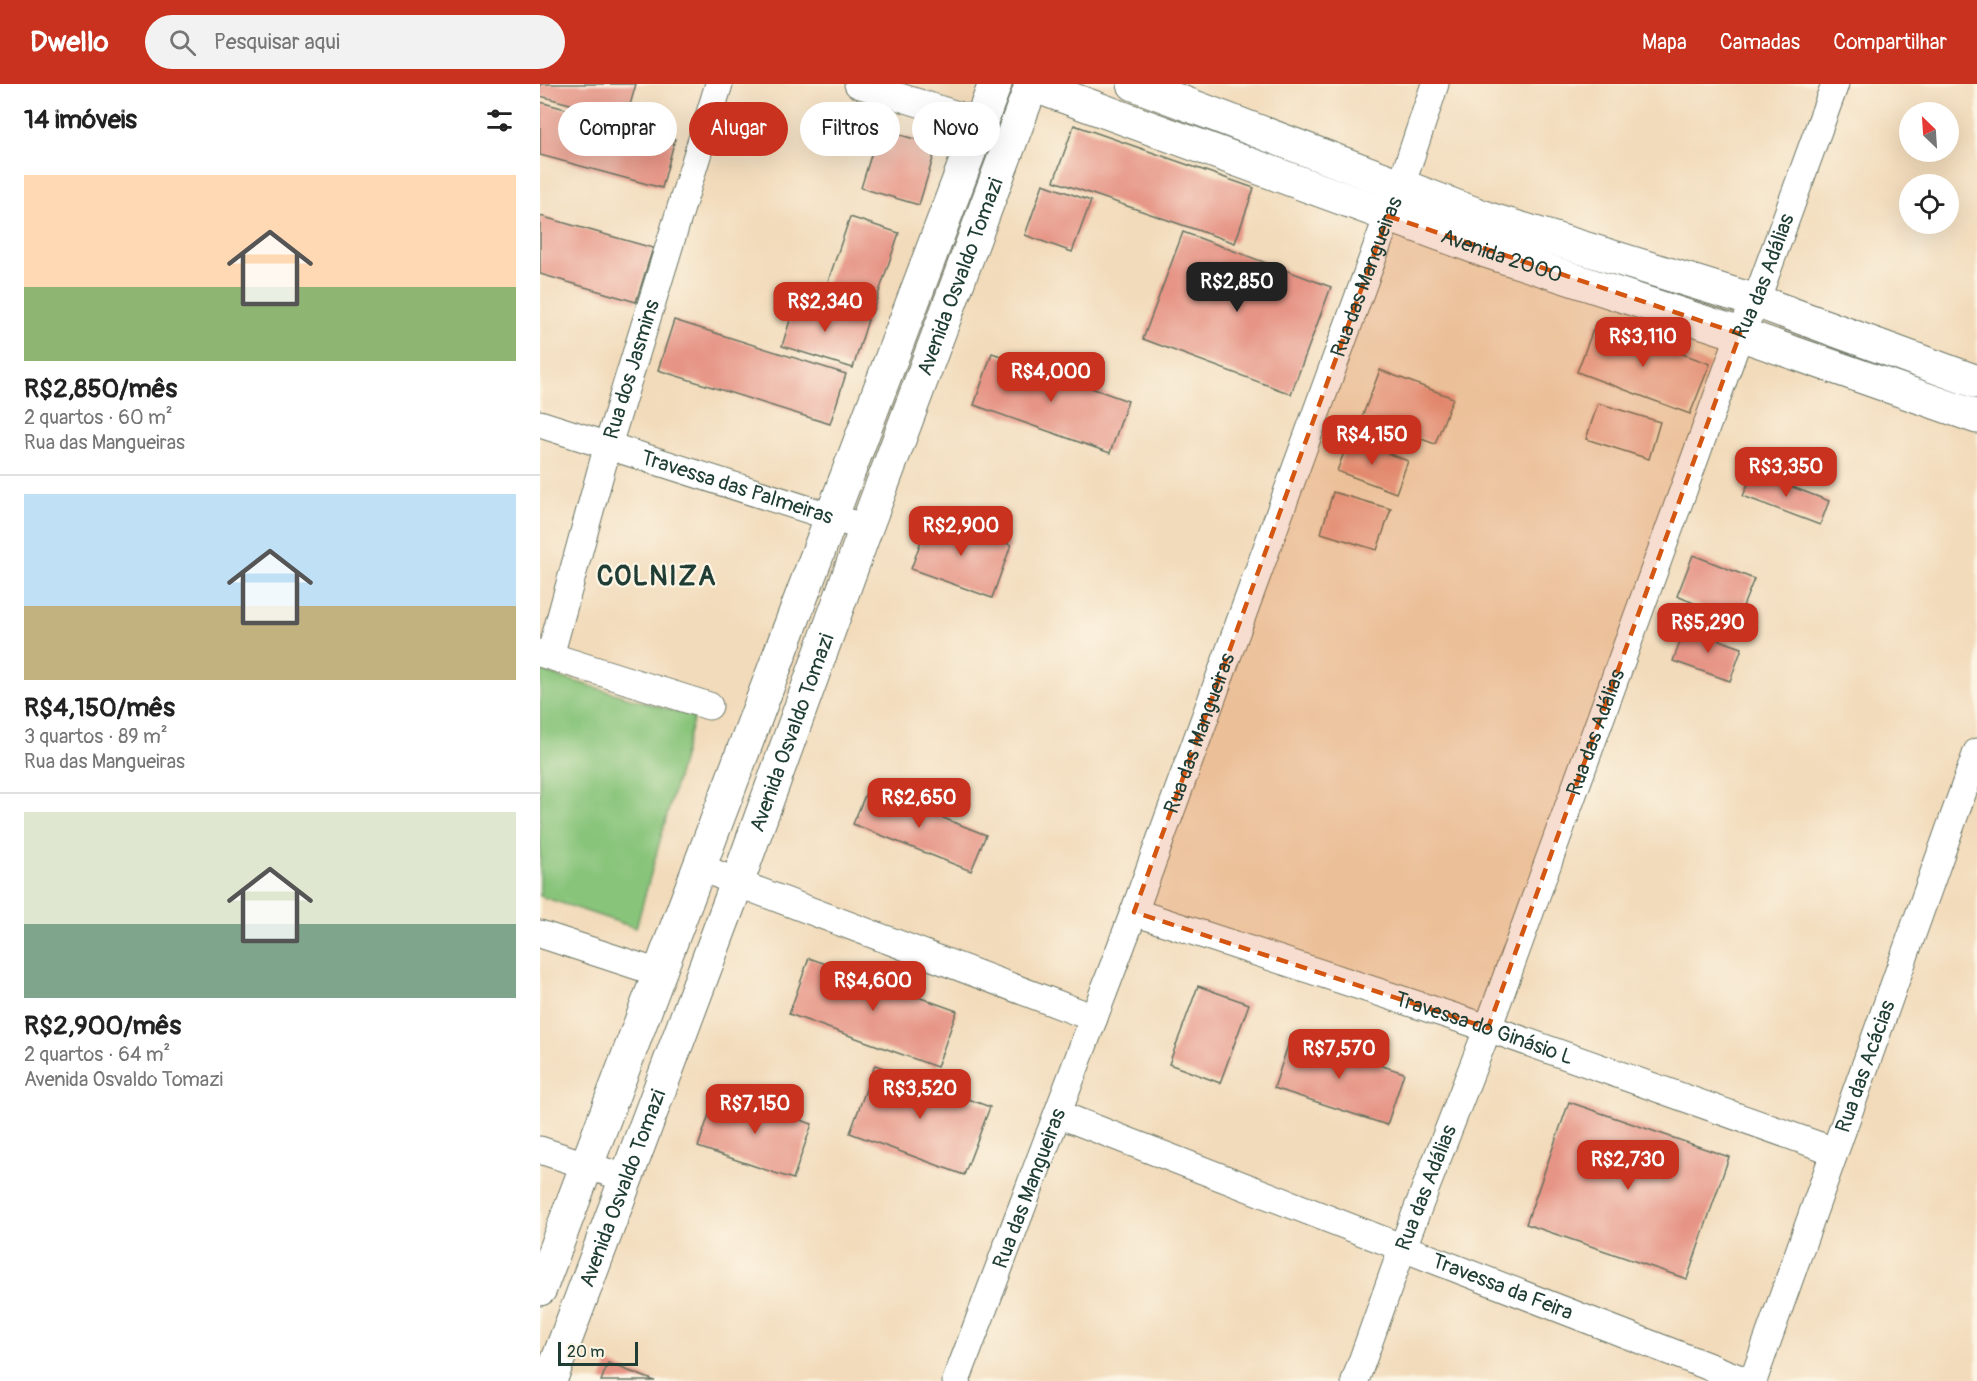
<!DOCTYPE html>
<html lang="pt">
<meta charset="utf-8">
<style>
body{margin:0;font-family:Pangolin,sans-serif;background:#f2f2f2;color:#222;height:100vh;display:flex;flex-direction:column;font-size:22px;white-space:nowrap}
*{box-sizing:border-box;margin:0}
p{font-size:20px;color:#767676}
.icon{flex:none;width:33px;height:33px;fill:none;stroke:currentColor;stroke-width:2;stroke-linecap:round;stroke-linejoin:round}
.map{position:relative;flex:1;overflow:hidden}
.drawer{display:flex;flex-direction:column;background:#fff;width:540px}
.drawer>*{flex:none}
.banner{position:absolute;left:18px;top:18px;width:570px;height:54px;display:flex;gap:12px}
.needle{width:39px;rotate:335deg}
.controls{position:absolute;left:1359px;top:18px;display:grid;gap:12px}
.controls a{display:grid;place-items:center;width:60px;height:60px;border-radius:50%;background:#fff;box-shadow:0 6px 24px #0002;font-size:30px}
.scale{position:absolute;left:18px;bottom:15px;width:80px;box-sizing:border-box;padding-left:6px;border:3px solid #1f3d34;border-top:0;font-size:16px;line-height:21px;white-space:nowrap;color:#1f3d34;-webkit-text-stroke:4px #fcf5e5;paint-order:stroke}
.price{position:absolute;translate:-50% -51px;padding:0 14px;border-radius:12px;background:#c8321e;color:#fff;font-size:20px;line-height:39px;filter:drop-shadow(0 2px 3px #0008)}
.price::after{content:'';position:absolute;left:50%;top:36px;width:18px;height:14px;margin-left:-9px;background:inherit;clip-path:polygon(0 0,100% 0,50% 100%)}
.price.current{background:#222;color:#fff}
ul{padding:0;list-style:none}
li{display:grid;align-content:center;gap:12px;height:318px;padding:0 24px}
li+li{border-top:2px solid #e0e0e0}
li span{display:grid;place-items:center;height:186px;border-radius:0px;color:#555}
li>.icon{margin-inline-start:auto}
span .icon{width:108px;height:108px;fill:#fffc;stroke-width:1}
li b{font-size:26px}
h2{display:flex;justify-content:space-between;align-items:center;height:72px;padding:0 24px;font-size:26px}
.pill{padding:0 21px;border-radius:27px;background:#fff;box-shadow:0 6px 24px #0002;font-size:21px;line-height:54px}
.pill.current{background:#c8321e;color:#fff}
header{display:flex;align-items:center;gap:36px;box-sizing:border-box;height:84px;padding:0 30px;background:#c8321e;color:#fff}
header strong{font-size:28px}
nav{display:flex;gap:33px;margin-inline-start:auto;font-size:21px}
.search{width:420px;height:54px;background:#f2f2f2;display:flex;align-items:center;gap:15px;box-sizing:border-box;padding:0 21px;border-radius:33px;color:#767676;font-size:22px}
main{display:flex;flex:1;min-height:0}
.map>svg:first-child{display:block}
.green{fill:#88c47a;stroke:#548057;stroke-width:1.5}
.building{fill:#e69485}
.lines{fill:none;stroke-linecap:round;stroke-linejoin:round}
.minor-casing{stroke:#697463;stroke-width:29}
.tertiary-casing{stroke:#697463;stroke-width:35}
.minor{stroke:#fff;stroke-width:27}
.tertiary{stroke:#fff;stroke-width:33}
.marked{fill:#d45610;fill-opacity:0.2;stroke:#d45610;stroke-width:4.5;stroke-dasharray:12 8;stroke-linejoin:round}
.labels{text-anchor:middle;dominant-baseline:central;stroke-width:4.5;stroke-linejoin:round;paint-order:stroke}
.street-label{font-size:21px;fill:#1f3d34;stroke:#fcf5e5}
.district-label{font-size:27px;font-weight:bold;letter-spacing:1.5px;fill:#1f3d34;stroke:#fcf5e5}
</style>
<header>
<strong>Dwello</strong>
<div class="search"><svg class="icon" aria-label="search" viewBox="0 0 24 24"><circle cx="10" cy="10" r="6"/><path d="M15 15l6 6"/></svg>Pesquisar aqui</div>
<nav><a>Mapa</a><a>Camadas</a><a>Compartilhar</a></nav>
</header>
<main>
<section class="drawer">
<h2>14 imóveis<svg class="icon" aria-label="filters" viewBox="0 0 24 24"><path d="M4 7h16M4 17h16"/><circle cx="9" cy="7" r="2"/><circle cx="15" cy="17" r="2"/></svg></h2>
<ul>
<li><span style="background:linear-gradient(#ffd9b3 60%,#8fb573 0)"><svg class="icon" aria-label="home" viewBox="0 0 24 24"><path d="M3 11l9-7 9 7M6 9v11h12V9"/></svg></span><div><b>R$2,850/mês</b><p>2 quartos · 60 m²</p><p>Rua das Mangueiras</p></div></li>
<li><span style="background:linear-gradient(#bfe0f5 60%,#c2b280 0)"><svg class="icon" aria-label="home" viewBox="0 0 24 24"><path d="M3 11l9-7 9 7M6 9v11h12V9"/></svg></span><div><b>R$4,150/mês</b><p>3 quartos · 89 m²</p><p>Rua das Mangueiras</p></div></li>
<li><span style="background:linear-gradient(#dfe7d0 60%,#7fa58c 0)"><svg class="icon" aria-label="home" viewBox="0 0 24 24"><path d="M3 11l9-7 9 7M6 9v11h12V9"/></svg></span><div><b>R$2,900/mês</b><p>2 quartos · 64 m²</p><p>Avenida Osvaldo Tomazi</p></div></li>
</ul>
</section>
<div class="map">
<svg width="1437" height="1297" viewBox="0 0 1437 1297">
<rect width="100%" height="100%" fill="#fcf5e5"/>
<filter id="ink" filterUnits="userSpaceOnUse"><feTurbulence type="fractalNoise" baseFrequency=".0167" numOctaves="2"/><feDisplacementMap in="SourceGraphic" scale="12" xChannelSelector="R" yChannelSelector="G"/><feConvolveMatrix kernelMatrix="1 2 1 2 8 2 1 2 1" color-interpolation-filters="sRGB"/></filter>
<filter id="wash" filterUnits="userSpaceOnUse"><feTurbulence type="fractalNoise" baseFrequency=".008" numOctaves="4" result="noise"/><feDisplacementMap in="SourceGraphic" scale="24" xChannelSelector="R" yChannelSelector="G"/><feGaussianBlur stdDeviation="1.35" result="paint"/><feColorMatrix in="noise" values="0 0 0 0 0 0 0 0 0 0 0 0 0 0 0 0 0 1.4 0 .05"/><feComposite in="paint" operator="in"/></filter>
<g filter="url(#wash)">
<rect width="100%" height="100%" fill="#f2dbbb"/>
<polygon class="green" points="0,587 154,633 96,844 0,812"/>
<g id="blocks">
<g class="building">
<polygon points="0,0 96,0 86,35 0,12"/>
<polygon points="0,18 135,55 122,104 0,71"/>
<polygon points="534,41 714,104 695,159 514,97"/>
<polygon points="339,45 389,59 394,71 379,121 321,104"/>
<polygon points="503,100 551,117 532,168 485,151"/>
<polygon points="0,132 113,164 96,218 0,190"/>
<polygon points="310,133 359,149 332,229 283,212"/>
<polygon points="643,148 791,203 751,310 603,255"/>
<polygon points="257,214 328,236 313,284 242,262"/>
<polygon points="134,236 306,290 290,340 118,286"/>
<polygon points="1056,238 1170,280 1150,330 1037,288"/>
<polygon points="452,269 588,317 570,369 434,321"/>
<polygon points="840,286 913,314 895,360 822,333"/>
<polygon points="1058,319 1120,338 1109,375 1046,355"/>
<polygon points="809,355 868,377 856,409 797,387"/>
<polygon points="1213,388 1289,417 1280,441 1203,412"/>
<polygon points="793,408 851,425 837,466 781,449"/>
<polygon points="390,432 471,461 452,514 371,485"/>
<polygon points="1153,471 1214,495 1197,537 1137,512"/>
<polygon points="1145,544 1202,564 1190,597 1133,577"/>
<polygon points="328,704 446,751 431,787 313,740"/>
<polygon points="269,874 417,927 397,983 249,930"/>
<polygon points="658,902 709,920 680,999 629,980"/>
<polygon points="751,952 864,989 847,1041 734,1004"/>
<polygon points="335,981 450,1023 424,1091 310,1049"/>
<polygon points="177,1007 272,1040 253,1095 158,1063"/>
<polygon points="1029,1018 1189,1073 1147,1195 986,1140"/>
<polygon points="68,1279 115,1297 61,1297"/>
</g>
</g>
</g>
<g filter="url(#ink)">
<use href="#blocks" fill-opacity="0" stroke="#697463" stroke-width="1.5"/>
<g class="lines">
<g class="minor-casing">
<g id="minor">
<polyline points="318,0 440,38"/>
<path id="s1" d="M0,340L326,444"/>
<polyline points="0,569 169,622"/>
<path id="s2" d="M10,572L68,361L179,0"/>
<polyline points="159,782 197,799 554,934"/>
<path id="s3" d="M594,828L948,944L1294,1067"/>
<polyline points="0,850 119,889"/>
<path id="s4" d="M518,1030L1206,1297"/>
<polyline points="0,1066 85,1094"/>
<path id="s5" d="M416,1297L594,828L848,132L861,102L895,0"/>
<path id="s6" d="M815,1297L862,1165L948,944L1200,250L1216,217L1295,0"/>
<path id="s7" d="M1213,1297L1437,668"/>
</g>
</g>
<g class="tertiary-casing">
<g id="tertiary">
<path id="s8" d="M490,0L946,167L1200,250L1437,333"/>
<polyline points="594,0 949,135 1216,217 1437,298"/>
<polyline points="0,1205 455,0"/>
<path id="s9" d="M10,1297L197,799L326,444L492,0"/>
</g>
</g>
<use href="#minor" class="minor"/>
<use href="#tertiary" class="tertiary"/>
</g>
</g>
<path class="marked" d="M848,132L1200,250L948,944L594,828Z"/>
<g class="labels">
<g class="street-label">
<text stroke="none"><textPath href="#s8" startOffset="502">Avenida 2000</textPath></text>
<text stroke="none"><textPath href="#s6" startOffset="1178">Rua das Adálias</textPath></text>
<text stroke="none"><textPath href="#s9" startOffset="1178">Avenida Osvaldo Tomazi</textPath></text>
<text stroke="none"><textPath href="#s5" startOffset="1178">Rua das Mangueiras</textPath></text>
<text stroke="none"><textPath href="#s2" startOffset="298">Rua dos Jasmins</textPath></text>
<text stroke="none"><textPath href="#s1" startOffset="207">Travessa das Palmeiras</textPath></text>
<text stroke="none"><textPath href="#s9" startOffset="692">Avenida Osvaldo Tomazi</textPath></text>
<text stroke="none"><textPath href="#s6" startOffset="692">Rua das Adálias</textPath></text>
<text stroke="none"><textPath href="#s5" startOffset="692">Rua das Mangueiras</textPath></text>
<text stroke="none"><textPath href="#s3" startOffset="369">Travessa do Ginásio L</textPath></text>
<text stroke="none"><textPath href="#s7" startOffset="334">Rua das Acácias</textPath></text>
<text stroke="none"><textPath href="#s9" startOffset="206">Avenida Osvaldo Tomazi</textPath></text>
<text stroke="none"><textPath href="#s6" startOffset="206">Rua das Adálias</textPath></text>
<text stroke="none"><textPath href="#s5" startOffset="206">Rua das Mangueiras</textPath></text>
<text stroke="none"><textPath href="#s4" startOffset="477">Travessa da Feira</textPath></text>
</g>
<g class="district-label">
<text x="117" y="492">COLNIZA</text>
</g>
</g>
</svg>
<div class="controls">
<a><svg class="needle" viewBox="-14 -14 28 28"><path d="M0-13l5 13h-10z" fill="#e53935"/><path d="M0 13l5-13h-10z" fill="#767676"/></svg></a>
<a><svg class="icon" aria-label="locate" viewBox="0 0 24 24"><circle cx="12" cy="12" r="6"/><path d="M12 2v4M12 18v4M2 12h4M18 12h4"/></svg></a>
</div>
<div class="scale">20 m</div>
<b class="price current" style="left:697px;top:229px">R$2,850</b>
<b class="price" style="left:285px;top:249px">R$2,340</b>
<b class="price" style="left:1103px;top:284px">R$3,110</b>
<b class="price" style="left:511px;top:319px">R$4,000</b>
<b class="price" style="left:832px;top:382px">R$4,150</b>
<b class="price" style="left:1246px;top:414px">R$3,350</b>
<b class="price" style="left:421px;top:473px">R$2,900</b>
<b class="price" style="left:1168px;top:570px">R$5,290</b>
<b class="price" style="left:379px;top:745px">R$2,650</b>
<b class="price" style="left:333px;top:928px">R$4,600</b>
<b class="price" style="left:799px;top:996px">R$7,570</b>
<b class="price" style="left:380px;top:1036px">R$3,520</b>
<b class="price" style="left:215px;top:1051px">R$7,150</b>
<b class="price" style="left:1088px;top:1107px">R$2,730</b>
<div class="banner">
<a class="pill">Comprar</a>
<a class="pill current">Alugar</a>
<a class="pill">Filtros</a>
<a class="pill">Novo</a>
</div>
</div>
</main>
